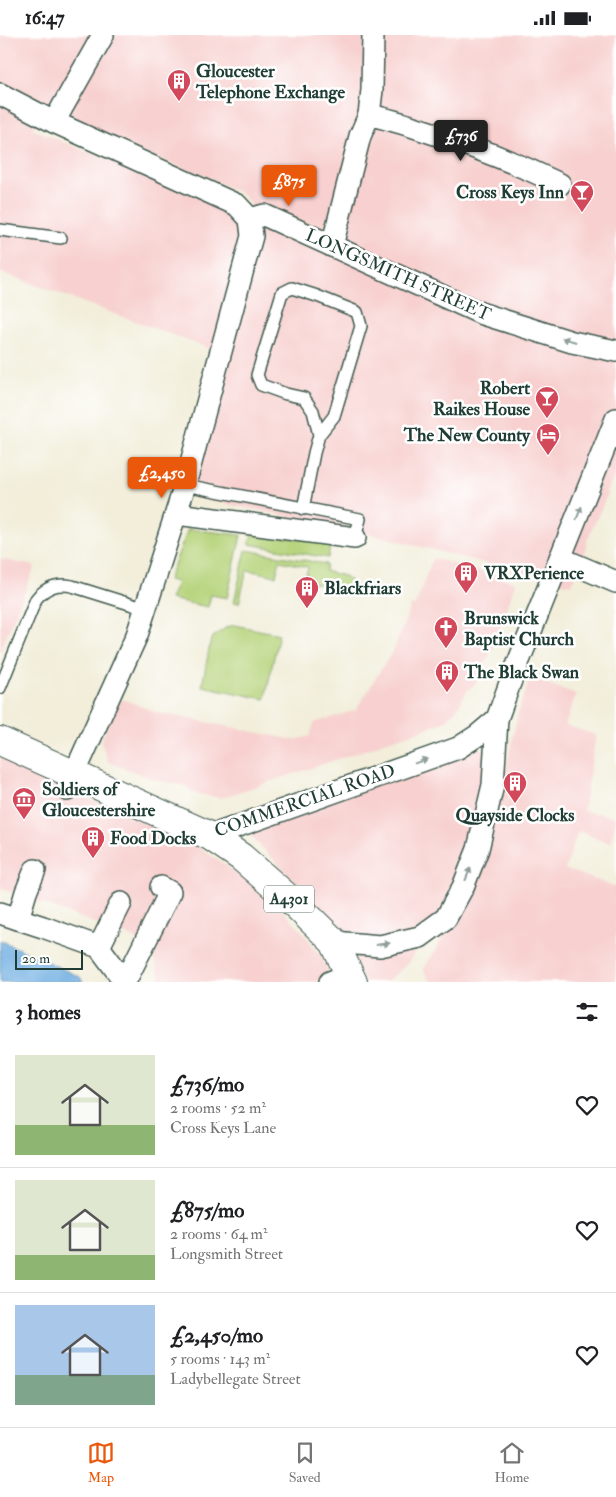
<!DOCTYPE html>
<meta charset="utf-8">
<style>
body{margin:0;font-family:"IM FELL Double Pica",serif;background:#f2f2f2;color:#202124;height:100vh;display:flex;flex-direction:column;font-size:19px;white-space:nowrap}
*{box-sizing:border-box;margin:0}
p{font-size:16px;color:#757577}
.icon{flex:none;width:28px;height:28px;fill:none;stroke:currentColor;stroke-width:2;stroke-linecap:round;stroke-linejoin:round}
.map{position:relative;height:947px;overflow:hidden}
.drawer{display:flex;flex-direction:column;background:#fff;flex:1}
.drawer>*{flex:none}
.scale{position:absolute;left:15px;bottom:12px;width:68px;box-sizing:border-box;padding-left:5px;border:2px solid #1f3d34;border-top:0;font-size:14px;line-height:18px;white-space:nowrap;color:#1f3d34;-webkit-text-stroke:4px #fff;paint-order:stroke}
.price{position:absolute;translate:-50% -42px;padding:0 11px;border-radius:5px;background:#ea580c;color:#fff;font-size:16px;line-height:32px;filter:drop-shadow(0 1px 2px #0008)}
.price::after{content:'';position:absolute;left:50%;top:30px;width:15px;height:11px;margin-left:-8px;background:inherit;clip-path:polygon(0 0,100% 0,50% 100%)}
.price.on{background:#222;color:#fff}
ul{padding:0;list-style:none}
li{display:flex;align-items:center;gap:15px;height:125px;padding:0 15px}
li+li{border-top:1px solid #e0e0e0}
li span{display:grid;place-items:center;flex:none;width:140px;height:100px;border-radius:0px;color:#555}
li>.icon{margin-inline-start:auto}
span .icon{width:60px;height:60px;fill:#fffc;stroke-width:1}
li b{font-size:21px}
h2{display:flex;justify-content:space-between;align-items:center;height:60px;padding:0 15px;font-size:21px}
.status{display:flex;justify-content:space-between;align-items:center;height:35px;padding:0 25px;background:#fff;direction:ltr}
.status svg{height:14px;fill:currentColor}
.dock{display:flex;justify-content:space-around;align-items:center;height:70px;border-top:1px solid #e0e0e0;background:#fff;font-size:14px;color:#757577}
.dock a{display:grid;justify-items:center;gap:2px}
.dock .on{color:#ea580c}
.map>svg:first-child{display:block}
.built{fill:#f7d0cf}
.green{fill:#b5d379;stroke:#6a8856}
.water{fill:#70aee2;stroke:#48768b}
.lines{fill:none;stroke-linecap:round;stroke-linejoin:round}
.lane-casing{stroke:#3f584d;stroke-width:14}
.street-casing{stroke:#3f584d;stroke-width:24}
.primary-casing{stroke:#3f584d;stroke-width:30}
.lane{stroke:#fff;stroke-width:11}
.street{stroke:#fff;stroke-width:21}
.primary{stroke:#fff;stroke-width:28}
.oneway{fill:#8f9e9a}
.labels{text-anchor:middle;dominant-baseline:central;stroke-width:5;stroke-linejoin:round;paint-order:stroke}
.shield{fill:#fff;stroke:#627771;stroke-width:1}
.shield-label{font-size:16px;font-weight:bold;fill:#1f3d34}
.poi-label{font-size:18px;font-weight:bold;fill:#1f3d34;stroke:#fff;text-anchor:start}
.street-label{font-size:18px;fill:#1f3d34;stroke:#fff}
</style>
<div class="status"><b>16:47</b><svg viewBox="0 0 49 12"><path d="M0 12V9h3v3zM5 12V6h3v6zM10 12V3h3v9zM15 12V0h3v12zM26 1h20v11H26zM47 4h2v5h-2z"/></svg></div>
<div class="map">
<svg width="616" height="947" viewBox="0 0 616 947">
<rect width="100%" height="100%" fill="#fff"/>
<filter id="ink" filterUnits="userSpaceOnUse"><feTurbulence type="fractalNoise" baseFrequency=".02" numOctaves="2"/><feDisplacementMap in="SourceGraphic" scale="10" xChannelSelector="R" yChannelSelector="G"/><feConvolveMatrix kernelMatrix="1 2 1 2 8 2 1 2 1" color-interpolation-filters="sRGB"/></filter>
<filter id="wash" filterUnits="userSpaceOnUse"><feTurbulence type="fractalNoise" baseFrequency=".0096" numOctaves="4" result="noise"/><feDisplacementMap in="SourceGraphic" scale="20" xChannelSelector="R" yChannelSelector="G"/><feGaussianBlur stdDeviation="1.12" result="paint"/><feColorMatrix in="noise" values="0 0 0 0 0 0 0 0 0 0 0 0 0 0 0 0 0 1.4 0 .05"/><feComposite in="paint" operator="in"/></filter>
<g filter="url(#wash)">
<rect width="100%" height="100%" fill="#f2eeda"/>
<g class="built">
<polygon points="0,0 616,0 616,439 606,457 608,458 587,506 585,518 571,550 351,494 192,462 251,170 242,159 207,142 45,80 32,94 229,174 240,185 243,200 219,317 0,237"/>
<polygon points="433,523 516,547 497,601 502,603 500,610 494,609 476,648 467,656 458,672 447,685 441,688 414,698 381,708 374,712 221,763 193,758 185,751 156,745 108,727 101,707 112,675 123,664 155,677 295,705 310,701 314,688 356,675 395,612 411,570 415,571"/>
<polygon points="0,524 35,531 0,617"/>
<polygon points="530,644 537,645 576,659 565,690 596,700 583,776 616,782 616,787 610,808 578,796 565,834 616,852 616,947 431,947 423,935 456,881 498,771 518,677"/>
<polygon points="480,712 491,719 494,733 443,880 407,929 387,947 365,947 332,889 302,854 246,796"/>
<polygon points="0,722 89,764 194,809 255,850 298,891 322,922 333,947 162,947 152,919 135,903 0,853"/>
</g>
<g class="green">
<polygon points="188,494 241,500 227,563 211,560 208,572 170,564 177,547 168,545"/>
<polygon points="252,499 331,507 328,523 249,509"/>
<polygon points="246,515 326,529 325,536 344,541 351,546 352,557 304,546 308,532 280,526 276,541 247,535 239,568 234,567"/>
<polygon points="234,590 279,599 265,664 202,651 211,604 218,598 227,592"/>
</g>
<polygon class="water" points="0,905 80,942 83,947 0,947"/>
</g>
<g filter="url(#ink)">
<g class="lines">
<g class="lane-casing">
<g id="lane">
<polyline points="0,195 61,203"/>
<polyline points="185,450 360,484 355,503"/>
<polyline points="303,474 314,418 319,400 334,381 361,291 357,277 317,261 292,253 282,258 257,340 261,350 286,359 304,363 313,376 319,400"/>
<path d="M0,653L36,564C46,552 57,548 72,551L146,574"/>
</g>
</g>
<g class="street-casing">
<g id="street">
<polyline points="0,59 54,87 237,170 250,184 264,180 480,278 572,307 616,316"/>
<path d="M369,80C391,84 411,91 432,98C476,112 518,129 560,149"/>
<polyline points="54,87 103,0"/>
<polyline points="332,211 360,101 369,80 372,55 373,0"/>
<polyline points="177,479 355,503"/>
<polyline points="560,523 616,547"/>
<polyline points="67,755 137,600 185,450 252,201 250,184"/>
<polyline points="210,801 458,713 478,700 497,684"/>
<polyline points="0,878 43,892 99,912 125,947"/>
<polyline points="18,884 26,857 35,835"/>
<polyline points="334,907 380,911 420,902 446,883 463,852 478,814 493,750 497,684 510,648 616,384"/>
<polyline points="99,912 121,868"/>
<polyline points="125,947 170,857 161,852"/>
<polyline points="330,947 350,939"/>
</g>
</g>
<g class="primary-casing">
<polyline id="primary" points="0,706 210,801 241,822 296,870 334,907 353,947"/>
</g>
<use href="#lane" class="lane"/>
<use href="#street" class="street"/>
<use href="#primary" class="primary"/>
</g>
<defs><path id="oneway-solid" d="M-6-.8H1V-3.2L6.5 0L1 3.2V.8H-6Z" transform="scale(1.25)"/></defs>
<g class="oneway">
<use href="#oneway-solid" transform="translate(569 305) rotate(-164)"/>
<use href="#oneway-solid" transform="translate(579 478) rotate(-68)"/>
<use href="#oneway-solid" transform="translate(421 726) rotate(-20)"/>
<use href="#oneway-solid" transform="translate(468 839) rotate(-68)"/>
<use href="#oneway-solid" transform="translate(383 909) rotate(-7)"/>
</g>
</g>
<defs>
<g id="building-pin" transform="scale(1.25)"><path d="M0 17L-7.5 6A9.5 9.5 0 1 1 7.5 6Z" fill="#d1495b" stroke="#fff"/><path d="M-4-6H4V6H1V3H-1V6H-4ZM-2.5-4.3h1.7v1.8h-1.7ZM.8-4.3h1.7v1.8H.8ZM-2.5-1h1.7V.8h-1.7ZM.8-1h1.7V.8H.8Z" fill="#fff"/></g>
<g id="bar-pin" transform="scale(1.25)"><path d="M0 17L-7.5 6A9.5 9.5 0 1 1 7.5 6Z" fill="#d1495b" stroke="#fff"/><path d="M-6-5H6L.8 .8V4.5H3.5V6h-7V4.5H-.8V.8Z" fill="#fff"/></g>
<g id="hotel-pin" transform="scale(1.25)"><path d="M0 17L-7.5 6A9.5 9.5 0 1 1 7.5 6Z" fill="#d1495b" stroke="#fff"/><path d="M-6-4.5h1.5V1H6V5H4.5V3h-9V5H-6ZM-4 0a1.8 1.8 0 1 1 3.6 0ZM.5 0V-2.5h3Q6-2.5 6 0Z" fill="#fff"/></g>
<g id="church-pin" transform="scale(1.25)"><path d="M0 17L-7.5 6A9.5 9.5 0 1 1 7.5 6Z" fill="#d1495b" stroke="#fff"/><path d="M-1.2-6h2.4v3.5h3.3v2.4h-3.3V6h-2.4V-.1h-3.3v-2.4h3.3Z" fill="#fff"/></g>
<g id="museum-pin" transform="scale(1.25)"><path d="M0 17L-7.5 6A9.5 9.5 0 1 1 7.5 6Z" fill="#d1495b" stroke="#fff"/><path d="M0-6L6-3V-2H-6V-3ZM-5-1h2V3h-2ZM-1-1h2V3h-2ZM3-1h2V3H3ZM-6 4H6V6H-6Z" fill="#fff"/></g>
</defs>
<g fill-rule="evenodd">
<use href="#building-pin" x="179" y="46"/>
<use href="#bar-pin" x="582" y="157"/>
<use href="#bar-pin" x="547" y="363"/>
<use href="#hotel-pin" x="548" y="400"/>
<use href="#building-pin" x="466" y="538"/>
<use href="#building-pin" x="307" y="553"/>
<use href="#church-pin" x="446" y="593"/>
<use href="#building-pin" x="447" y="637"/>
<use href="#building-pin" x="515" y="748"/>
<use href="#museum-pin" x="24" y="764"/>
<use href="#building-pin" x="93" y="803"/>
</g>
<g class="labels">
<rect class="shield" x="264" y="850.5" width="50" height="27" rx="4"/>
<g class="shield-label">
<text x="289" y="864">A4301</text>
</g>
<g class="poi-label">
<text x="196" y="36">Gloucester<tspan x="196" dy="21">Telephone Exchange</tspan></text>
<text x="564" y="157" text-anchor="end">Cross Keys Inn</text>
<text x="530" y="353" text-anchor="end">Robert<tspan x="530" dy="21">Raikes House</tspan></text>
<text x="530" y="400" text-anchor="end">The New County</text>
<text x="484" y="538">VRXPerience</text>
<text x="324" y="553">Blackfriars</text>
<text x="464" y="583">Brunswick<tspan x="464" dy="21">Baptist Church</tspan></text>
<text x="464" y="637">The Black Swan</text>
<text x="42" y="754">Soldiers of<tspan x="42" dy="21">Gloucestershire</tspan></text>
<text x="515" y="780" text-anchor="middle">Quayside Clocks</text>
<text x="110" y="803">Food Docks</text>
</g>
<g class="street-label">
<text transform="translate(398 240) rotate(24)">LONGSMITH STREET</text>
<text transform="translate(305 766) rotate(-19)">COMMERCIAL ROAD</text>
</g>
</g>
</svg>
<div class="scale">20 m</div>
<b class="price on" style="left:461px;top:127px">£736</b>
<b class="price" style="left:289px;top:172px">£875</b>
<b class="price" style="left:162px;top:464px">£2,450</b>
</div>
<section class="drawer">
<h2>3 homes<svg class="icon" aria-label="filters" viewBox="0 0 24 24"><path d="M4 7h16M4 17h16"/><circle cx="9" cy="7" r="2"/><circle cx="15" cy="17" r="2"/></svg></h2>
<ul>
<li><span style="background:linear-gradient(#dfe7d0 70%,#8fb573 0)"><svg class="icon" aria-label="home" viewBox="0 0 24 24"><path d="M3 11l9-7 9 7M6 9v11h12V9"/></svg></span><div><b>£736/mo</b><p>2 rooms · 52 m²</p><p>Cross Keys Lane</p></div><svg class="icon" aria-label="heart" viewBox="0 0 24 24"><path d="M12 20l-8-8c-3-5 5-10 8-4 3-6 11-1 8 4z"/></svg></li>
<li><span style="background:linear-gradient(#dfe7d0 75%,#8fb573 0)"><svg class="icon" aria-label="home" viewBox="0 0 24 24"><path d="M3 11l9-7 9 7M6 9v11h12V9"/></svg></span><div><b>£875/mo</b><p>2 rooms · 64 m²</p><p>Longsmith Street</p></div><svg class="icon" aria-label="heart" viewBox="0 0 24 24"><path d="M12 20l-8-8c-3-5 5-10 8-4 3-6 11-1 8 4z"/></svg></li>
<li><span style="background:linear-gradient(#a9c7e8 70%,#7fa58c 0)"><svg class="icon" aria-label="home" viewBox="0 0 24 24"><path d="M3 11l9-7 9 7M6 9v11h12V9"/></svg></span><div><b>£2,450/mo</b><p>5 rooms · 143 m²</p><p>Ladybellegate Street</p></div><svg class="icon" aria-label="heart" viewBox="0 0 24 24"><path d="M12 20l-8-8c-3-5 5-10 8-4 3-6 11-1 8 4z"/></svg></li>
</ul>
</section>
<nav class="dock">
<a class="on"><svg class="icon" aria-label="map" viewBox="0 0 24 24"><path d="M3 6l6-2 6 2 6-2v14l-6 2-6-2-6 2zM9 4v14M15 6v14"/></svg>Map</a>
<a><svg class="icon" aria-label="saved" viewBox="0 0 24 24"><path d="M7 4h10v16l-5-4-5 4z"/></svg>Saved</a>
<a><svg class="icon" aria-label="home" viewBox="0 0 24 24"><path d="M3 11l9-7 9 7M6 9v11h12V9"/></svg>Home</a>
</nav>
